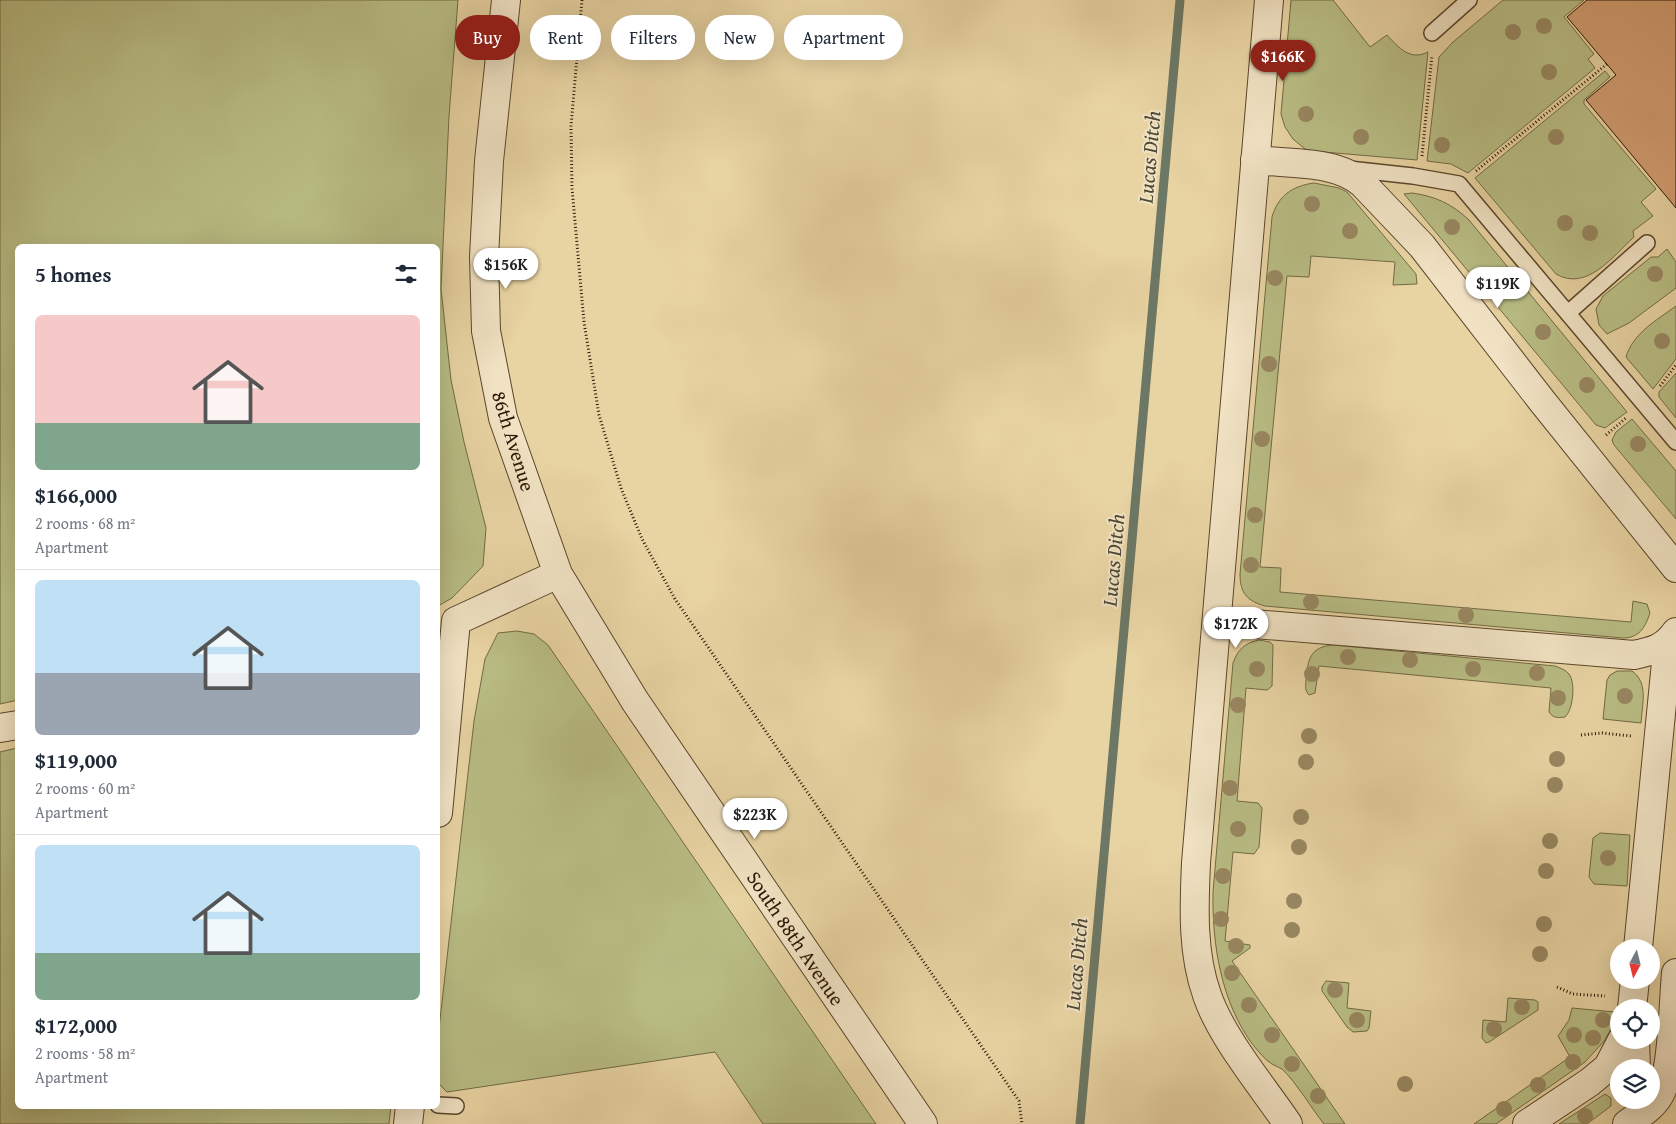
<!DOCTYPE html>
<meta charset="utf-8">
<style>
body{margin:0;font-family:"Gentium Book Plus",serif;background:#f2f2f3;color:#1f2937;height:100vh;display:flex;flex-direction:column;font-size:19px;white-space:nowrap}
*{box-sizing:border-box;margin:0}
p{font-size:16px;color:#747a83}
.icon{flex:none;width:28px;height:28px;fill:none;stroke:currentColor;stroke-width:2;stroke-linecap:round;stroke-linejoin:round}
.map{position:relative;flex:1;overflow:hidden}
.panel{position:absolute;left:15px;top:244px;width:425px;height:865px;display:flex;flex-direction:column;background:#fff;border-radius:8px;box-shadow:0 5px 20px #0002}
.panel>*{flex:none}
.top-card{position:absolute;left:455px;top:15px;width:475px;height:45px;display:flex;gap:10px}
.needle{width:32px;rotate:187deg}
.controls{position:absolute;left:1610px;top:939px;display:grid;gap:10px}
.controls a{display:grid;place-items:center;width:50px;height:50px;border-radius:50%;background:#fff;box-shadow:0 5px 20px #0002;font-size:25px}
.price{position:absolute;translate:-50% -42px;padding:0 11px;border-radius:18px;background:#fff;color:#222;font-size:16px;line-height:32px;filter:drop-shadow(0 1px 2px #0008)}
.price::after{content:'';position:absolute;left:50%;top:30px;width:15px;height:11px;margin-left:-8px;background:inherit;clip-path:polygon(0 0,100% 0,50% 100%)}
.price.on{background:#8f2418;color:#fff}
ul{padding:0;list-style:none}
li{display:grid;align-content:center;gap:10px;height:265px;padding:0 20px}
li+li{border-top:1px solid #e0e1e3}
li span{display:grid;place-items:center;height:155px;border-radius:8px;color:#555}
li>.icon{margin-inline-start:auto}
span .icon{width:90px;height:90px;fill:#fffc;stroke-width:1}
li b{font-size:21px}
h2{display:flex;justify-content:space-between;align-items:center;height:60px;padding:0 20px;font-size:21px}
.pill{padding:0 18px;border-radius:22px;background:#fff;box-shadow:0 5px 20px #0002;font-size:18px;line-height:45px}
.pill.on{background:#8f2418;color:#fff}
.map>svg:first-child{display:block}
.green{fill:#b8bc83;stroke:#726a44}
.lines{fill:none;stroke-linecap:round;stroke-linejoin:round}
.stream{stroke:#6c7865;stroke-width:9}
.building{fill:#d29d71;stroke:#2c1705}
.service-casing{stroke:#5b462c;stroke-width:18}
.minor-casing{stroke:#5b462c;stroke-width:30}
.tertiary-casing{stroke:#5b462c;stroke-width:30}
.path{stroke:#2c1705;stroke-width:3;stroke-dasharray:1 2.5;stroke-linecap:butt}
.service{stroke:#f0e2c3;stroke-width:15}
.minor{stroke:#f0e2c3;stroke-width:28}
.tertiary{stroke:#f0e2c3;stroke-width:28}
.tree{fill:#988761}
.labels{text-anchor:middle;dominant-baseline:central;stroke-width:4;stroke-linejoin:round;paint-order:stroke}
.street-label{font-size:20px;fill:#2c1705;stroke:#f0e2c3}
.water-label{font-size:21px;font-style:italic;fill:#4c4735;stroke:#f0e2c3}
</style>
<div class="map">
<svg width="1676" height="1124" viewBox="0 0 1676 1124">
<rect width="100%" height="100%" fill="#e8d3a2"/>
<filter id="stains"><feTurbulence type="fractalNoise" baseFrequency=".004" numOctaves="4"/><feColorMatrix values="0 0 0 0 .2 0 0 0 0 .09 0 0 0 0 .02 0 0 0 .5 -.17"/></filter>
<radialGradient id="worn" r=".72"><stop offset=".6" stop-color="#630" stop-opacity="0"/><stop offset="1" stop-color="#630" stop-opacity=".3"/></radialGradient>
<g class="green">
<polygon points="0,0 458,0 449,116 441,289 451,380 464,442 486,528 483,566 452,598 438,606 438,246 18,246 18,700 0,704"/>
<path d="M1291,0H1333L1370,47L1387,35C1399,48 1410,61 1428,52L1417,160L1312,151L1305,149L1293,139L1285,127L1281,114Z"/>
<polygon points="1503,0 1584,0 1564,17 1594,54 1588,59 1595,68 1468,173 1451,164 1427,161 1439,57 1453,42"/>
<path d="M1605,71L1610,77L1584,100V104L1656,189L1641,202L1653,216L1633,231L1634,237C1613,256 1587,292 1556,274L1475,178Z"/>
<path d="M1314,183L1339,188L1347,192L1416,274L1417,284L1393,285L1395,262L1311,256L1309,277L1287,276L1260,567L1281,568L1280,592L1631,622L1633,601L1647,604L1650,613C1645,628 1639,638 1623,638L1265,606C1247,601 1240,593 1240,574L1272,217C1278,196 1292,186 1314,183Z"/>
<path d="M1412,193C1435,196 1452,204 1469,220L1627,412L1605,428L1596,425L1404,194Z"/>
<polygon points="1667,249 1676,262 1676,288 1629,323 1607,334 1599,325 1596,309 1603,296 1651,257 1658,257"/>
<path d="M1676,306V359L1653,389L1626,357C1633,333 1657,320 1676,306Z"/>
<polygon points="1676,373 1676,418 1659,397 1659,392"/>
<polygon points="1632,419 1676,471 1676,519 1614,445 1612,440 1616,432"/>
<polygon points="517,631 534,634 548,645 876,1124 763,1124 715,1052 447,1092 438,1083 438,1037 474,721 485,659 498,633"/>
<path d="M1259,640L1270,642L1273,645L1272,686L1267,690L1246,688L1237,801L1258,803L1262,808L1259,847L1254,854L1233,852L1225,941L1250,945V948L1232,961L1345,1124H1324C1312,1109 1296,1082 1282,1069C1279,1067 1275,1066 1272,1064C1264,1059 1259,1052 1253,1045C1221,1002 1212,944 1213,892L1233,663C1238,649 1245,643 1259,640Z"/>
<path d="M1333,645L1555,666C1560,668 1566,670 1569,674C1576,683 1573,710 1565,717C1557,718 1553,718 1549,712L1551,688L1319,666L1315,693L1309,695C1304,690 1306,685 1306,679C1308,659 1310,647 1333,645Z"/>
<path d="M1617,671H1632C1649,683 1642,705 1641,723L1603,719L1607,680L1610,675Z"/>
<polygon points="17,748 18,1106 391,1106 389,1124 0,1124 0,752"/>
<polygon points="1600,833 1630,835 1627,886 1594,884 1589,877 1593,838"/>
<polygon points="1326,981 1349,983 1347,1008 1371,1011 1369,1028 1367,1031 1353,1032 1347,1027 1322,991 1322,987"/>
<polygon points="1508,998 1535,1000 1538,1002 1538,1010 1489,1042 1486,1043 1482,1038 1483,1020 1506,1022"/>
<polygon points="1572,1008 1615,1012 1610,1031 1605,1040 1585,1062 1496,1124 1474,1124 1570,1057 1558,1036 1569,1020"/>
<polygon points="1605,1094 1611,1098 1611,1106 1587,1124 1559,1124"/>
</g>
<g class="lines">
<polyline class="stream" points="1080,1124 1180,0"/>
</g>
<polygon class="building" points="1587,0 1676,0 1676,208 1586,100 1616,75 1567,17"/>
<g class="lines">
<g class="service-casing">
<g id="service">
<polyline points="1432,33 1469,0"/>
<polyline points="1349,169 1413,176 1459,184 1676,442"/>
<polyline points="1568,313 1647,243"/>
<polyline points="438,1105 456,1106"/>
</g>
</g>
<g class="minor-casing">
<g id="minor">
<path d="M1269,0L1196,863C1194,907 1192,953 1207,995C1221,1037 1263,1087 1288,1124"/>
<path d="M1255,160C1289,164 1337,160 1363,184L1422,246L1542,401L1676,568"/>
<path d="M1217,621L1634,655C1653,651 1665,648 1676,632"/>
<polyline points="0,728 18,725"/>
<polyline points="438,813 456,621 558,574"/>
<polyline points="1638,948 1668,642"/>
<polyline points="1632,1008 1635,980"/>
<polyline points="1635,1040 1636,1068"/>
<polyline points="408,1124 410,1106"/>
<polyline points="1527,1124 1590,1082 1608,1067 1622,1040"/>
<path d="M1627,1124C1639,1115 1654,1107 1661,1092C1673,1066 1673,1004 1676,973"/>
</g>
</g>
<g class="tertiary-casing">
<polyline id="tertiary" points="506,0 489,161 484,257 486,331 503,418 558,574 635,701 923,1124"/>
</g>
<g class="path">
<polyline points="582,0 571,126 572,188 584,322 599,415 621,488 642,539 675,599 1019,1101 1022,1124"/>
<polyline points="1422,156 1432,55"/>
<polyline points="1476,171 1607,64"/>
<polyline points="1660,386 1676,365"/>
<polyline points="1606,435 1626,418"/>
<polyline points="1581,735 1602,733 1631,736"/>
<polyline points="1557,987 1573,994 1605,996"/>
</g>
<use href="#service" class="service"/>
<use href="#minor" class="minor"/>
<use href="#tertiary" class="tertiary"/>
</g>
<g class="tree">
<circle cx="1544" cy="26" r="8"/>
<circle cx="1513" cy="32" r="8"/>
<circle cx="1305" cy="53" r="8"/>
<circle cx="1549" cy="72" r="8"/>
<circle cx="1306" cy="114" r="8"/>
<circle cx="1361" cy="137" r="8"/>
<circle cx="1556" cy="137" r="8"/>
<circle cx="1442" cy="145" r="8"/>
<circle cx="1312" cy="204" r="8"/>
<circle cx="1565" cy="223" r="8"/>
<circle cx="1452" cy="227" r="8"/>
<circle cx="1350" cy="231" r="8"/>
<circle cx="1590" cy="233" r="8"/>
<circle cx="1655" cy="274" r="8"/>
<circle cx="1275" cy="278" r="8"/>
<circle cx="1507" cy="287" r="8"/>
<circle cx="1543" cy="332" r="8"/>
<circle cx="1662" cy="341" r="8"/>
<circle cx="1269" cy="364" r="8"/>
<circle cx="1587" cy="385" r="8"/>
<circle cx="1262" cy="439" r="8"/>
<circle cx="1638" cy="444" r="8"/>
<circle cx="1255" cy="515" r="8"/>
<circle cx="1251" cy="565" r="8"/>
<circle cx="1311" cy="602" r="8"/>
<circle cx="1466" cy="615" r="8"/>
<circle cx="1348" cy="657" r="8"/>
<circle cx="1410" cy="660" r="8"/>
<circle cx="1257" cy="669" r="8"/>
<circle cx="1473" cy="669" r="8"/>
<circle cx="1537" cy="673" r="8"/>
<circle cx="1312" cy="674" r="8"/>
<circle cx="1625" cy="696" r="8"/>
<circle cx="1558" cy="698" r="8"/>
<circle cx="1238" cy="705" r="8"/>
<circle cx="1309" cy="736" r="8"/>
<circle cx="1557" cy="759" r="8"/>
<circle cx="1306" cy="762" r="8"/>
<circle cx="1555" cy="785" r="8"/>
<circle cx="1230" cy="788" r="8"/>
<circle cx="1301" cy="817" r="8"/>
<circle cx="1238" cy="829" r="8"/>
<circle cx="1550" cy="841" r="8"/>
<circle cx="1299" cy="847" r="8"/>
<circle cx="1608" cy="858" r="8"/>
<circle cx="1546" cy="871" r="8"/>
<circle cx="1223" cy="876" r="8"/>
<circle cx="1294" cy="901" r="8"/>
<circle cx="1221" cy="919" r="8"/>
<circle cx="1544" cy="924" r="8"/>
<circle cx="1292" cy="930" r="8"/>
<circle cx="1236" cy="946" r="8"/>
<circle cx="1540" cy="954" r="8"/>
<circle cx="1232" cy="973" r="8"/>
<circle cx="1335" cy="990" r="8"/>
<circle cx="1249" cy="1005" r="8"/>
<circle cx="1522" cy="1007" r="8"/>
<circle cx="1357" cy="1020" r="8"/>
<circle cx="1603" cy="1020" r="8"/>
<circle cx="1494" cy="1029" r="8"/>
<circle cx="1272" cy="1035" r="8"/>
<circle cx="1574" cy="1035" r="8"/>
<circle cx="1593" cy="1038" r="8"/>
<circle cx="1573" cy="1062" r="8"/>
<circle cx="1292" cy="1064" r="8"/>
<circle cx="1405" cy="1084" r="8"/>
<circle cx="1538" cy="1085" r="8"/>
<circle cx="1318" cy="1096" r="8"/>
<circle cx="1504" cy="1109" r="8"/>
<circle cx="1585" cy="1116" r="8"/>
</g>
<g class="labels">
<g class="street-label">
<text transform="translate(514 441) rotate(73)">86th Avenue</text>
<text transform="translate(796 938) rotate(56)">South 88th Avenue</text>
</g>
<g class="water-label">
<text transform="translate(1149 157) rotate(-85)">Lucas Ditch</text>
<text transform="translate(1113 560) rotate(-85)">Lucas Ditch</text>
<text transform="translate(1076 964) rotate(-85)">Lucas Ditch</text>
</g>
</g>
<rect width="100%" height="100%" filter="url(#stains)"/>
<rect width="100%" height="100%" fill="url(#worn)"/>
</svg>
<div class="controls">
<a><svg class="needle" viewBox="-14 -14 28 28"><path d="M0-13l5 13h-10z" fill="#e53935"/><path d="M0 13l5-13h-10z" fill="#747a83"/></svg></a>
<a><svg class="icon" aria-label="locate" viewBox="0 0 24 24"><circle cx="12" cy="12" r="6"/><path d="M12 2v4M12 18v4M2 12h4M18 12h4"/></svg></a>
<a><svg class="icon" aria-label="layers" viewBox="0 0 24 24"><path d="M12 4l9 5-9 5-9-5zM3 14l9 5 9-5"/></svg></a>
</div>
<b class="price on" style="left:1283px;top:82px">$166K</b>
<b class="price" style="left:506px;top:290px">$156K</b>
<b class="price" style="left:1498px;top:309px">$119K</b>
<b class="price" style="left:1236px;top:649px">$172K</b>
<b class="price" style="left:755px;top:840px">$223K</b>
<div class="top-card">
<a class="pill on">Buy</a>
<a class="pill">Rent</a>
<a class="pill">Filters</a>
<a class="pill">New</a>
<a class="pill">Apartment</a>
</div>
<section class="panel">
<h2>5 homes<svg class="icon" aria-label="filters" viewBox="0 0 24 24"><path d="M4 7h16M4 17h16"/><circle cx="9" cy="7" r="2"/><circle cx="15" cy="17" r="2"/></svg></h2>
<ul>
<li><span style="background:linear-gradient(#f6c9c9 70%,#7fa58c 0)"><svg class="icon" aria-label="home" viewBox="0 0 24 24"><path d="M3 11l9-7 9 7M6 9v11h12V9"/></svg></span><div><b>$166,000</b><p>2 rooms · 68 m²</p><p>Apartment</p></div></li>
<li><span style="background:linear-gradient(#bfe0f5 60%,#9aa5b1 0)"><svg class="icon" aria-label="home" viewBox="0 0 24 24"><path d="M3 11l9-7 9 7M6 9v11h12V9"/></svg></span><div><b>$119,000</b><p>2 rooms · 60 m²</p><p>Apartment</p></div></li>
<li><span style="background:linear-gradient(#bfe0f5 70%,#7fa58c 0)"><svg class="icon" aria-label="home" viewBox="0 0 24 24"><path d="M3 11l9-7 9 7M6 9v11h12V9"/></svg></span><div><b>$172,000</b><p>2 rooms · 58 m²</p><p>Apartment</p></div></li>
</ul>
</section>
</div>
